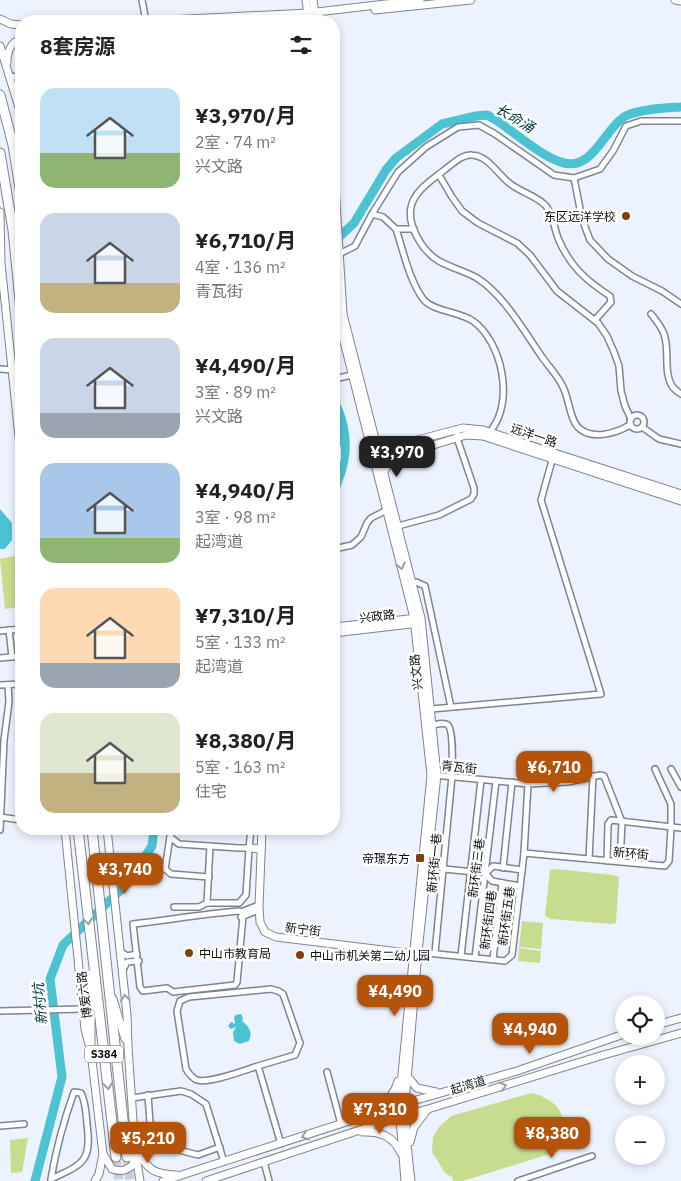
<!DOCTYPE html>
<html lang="zh">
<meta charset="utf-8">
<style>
body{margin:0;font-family:"IBM Plex Sans","Noto Sans SC",sans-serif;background:#f6f6f6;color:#222;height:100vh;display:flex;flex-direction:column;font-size:19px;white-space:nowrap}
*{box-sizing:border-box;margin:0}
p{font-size:16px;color:#767676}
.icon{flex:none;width:28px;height:28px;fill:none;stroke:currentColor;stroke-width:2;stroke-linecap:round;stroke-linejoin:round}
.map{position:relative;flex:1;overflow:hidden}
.drawer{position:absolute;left:15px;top:15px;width:325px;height:820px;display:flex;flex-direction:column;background:#fff;border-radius:20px;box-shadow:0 2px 8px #0003}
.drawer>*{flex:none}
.fabs{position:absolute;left:615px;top:995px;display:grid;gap:10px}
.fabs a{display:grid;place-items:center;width:50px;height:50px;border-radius:50%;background:#fff;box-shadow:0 2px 8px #0003;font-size:25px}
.price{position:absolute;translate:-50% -42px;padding:0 11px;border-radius:10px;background:#b45309;color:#fff;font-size:16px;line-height:32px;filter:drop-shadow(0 1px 2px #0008)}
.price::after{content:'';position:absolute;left:50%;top:30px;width:15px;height:11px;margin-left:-8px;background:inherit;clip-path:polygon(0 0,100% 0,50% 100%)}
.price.current{background:#222;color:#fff}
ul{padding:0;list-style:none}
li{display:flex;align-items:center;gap:15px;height:125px;padding:0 25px}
li span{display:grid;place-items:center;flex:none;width:140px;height:100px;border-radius:15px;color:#555}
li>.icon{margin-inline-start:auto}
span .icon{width:60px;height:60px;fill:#fffc;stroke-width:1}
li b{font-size:21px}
h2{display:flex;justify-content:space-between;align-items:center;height:60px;padding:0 25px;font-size:21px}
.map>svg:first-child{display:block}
.green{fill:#c7dc8e}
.water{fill:#4cc3d2}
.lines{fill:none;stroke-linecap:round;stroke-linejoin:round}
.river{stroke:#4cc3d2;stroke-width:9}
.highway-tunnel{stroke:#cad0da;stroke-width:9;stroke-dasharray:9 4.5;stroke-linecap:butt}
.street-casing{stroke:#7f858f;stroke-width:8}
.secondary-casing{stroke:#7f858f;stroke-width:9}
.highway-casing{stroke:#7f858f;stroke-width:11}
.street{stroke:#fff;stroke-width:5}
.secondary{stroke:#fff;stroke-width:7}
.highway{stroke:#fff;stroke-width:9}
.oneway{stroke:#9d9e9f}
.poi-dot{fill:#824206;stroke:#fff;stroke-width:2}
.labels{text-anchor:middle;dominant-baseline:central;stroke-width:5;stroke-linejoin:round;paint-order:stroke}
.shield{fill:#fff;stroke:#545557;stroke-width:1}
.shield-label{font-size:11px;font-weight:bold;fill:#0a0c0f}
.poi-label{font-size:12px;fill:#0a0c0f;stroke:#fff;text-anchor:end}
.street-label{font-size:12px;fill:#0a0c0f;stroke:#fff}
.water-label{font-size:14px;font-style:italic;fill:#00393f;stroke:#fff}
</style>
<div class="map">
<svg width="681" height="1181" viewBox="0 0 681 1181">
<rect width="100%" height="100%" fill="#ecf3fe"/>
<g class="green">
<polygon points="19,555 21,569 21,607 5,609 0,559"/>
<polygon points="556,869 613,875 619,877 616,923 611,924 551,919 545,916 550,870"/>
<polygon points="522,921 543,923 542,936 540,936 542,937 541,949 519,947"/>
<polygon points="519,948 541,951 540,963 518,961"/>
<path d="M531,1093C546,1096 564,1106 563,1124C562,1135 557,1138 559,1151L463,1181H453L452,1177L445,1173L432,1152L433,1137L439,1127L451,1116Z"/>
<polygon points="28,1138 22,1172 11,1173 10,1140"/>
</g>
<g class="water">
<path d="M334,393C349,415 354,445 346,471C343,482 337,493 336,505C334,517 335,531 335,544H334V464L338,466L341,460V448L338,436L334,429Z"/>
<polygon points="0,509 12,523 12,540 5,549 0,549"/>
<path d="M241,1014L243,1018L242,1021C249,1027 253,1031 249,1041L240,1044L234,1041L233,1032L236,1027L231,1029L228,1026L231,1022L235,1024L234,1017L236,1015Z"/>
</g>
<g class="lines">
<g class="river">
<path d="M334,242L354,223L386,170L396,158L442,124L476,116L487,115L496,120C514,132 543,158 564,163C593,170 604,130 624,117C636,109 667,108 681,107"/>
<polyline points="35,1181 62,1077 50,979 63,945 127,884 152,846 154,829"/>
</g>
<g class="highway-tunnel">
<polyline points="116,1157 119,1181"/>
<polyline points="127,1157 130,1181"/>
</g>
<g class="street-casing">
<g id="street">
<polyline points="142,0 146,21"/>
<polyline points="10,76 21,78"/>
<polyline points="439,175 452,197 462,211 478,223 517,243 530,255 557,291 598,323 607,336 614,352 619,366 621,391 625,406 631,419"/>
<polyline points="574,178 582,219 590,240 608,259 632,276 662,291 681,304"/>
<polyline points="372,214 383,217 396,229 414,229"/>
<path d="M396,229C403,250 410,283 424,300C433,311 460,312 473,321C502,342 514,400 492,429"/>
<polyline points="339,254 355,246 372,214 398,172 426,147 458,127 479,125 495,134 554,175 574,178 600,169 613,151 626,126 641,121 681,121"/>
<path d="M651,314C656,320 661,326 664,334C670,350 663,371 672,386C674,389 678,392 681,394"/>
<path d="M595,320L611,302L610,296C585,280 569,265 558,238C554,227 553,215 546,206C536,195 519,192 508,182C497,173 488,156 472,155C461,154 452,165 443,171C432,180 414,191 411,207C407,226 423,252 439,261C451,268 465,271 477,278C503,294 524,331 542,357C549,367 558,376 563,387C569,398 570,422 580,429C594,440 616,433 630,425"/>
<polyline points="0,369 13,370"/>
<polyline points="334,379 352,375"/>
<circle cx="637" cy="422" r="7"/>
<polyline points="642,427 659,439 681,444"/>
<polyline points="398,526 439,515 471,499 474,494 474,488 457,438 457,429"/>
<polyline points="334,549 352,545 361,537 367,523 371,518 387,510"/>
<polyline points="413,583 416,582 425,586 451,707"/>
<polyline points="9,630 12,657"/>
<polyline points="0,631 21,629"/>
<polyline points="0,658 21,656"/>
<polyline points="0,685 21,684"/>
<polyline points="431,709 601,694 541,500 553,457"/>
<path d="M433,725C438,724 444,722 448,725C454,731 452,767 452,776L435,953"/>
<polyline points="671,769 681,787"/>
<polyline points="434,775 528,784 568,782 600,775 604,776 622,822 620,862"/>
<polyline points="0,817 21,820"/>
<polyline points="171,829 170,837 179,844 239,848 249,848 251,829"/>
<polyline points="0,830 4,740 9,702 8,685"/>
<polyline points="170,837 165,869 171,874 209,877"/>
<polyline points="524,853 665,866 669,861 671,828 671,804 655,769"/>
<polyline points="589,859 593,776"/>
<polyline points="607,861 608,824 611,820 681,828"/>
<polyline points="503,868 512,782"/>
<polyline points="444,869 485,873 492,881 520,886"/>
<polyline points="486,873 493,866 522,870"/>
<polyline points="207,903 210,846"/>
<polyline points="174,907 199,907 207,903 239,903 246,895 249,848"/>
<path d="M239,911L242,912L243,916L237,982L235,985L173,992L167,988L143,991L140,987L133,924C168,920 203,914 239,911Z"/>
<polyline points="241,912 259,905"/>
<polyline points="241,917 259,910"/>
<polyline points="120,951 127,956 137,954"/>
<polyline points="418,952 505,961 512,955 524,853 528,784"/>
<polyline points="461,956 481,780"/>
<polyline points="475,958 496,781"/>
<polyline points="493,959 502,883"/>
<polyline points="123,970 127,962 139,961"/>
<polyline points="0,1011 83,1009"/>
<path d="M258,1066C245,1070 209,1084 197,1080C192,1078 189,1074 186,1069L177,1011L180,1001L189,997L271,989L278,991L283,994L300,1043L295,1055L258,1066L281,1144"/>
<polyline points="327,1072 341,1124"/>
<polyline points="148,1095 150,1123 153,1131 179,1150 198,1155 220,1147"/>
<polyline points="132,1098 181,1091 191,1094 206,1104 224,1162"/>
<polyline points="0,1126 24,1124"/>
<polyline points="264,1162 269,1181"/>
<path d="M51,1181V1179C56,1149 64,1120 74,1092L81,1093C86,1103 86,1113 87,1124C92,1162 83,1164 51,1179"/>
<polyline points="518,1181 592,1156"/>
</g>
</g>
<g class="secondary-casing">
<g id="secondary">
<polyline points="306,0 309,21"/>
<polyline points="313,0 316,21"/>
<polyline points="675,0 681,1"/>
<polyline points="375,10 471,0"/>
<polyline points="0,19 11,24 21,25"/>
<polyline points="148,21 308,13 420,0"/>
<polyline points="0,46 21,114"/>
<path d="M7,62C7,52 11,42 21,39"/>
<polyline points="334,169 343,314 421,618 437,775 418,952 405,1103 407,1145 411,1181"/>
<polyline points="0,212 1,263 21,456"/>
<polyline points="334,263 337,314 414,618 431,775 399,1105 405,1181"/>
<polyline points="377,445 387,448 463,428 483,430 681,494"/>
<polyline points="384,472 391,458 466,435 483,436 681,501"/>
<polyline points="334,627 418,618"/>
<polyline points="334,633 419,623"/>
<polyline points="65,829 85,1029 91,1052 103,1154 99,1174 95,1181"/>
<polyline points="107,829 127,1015 128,1047 135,1150 140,1181"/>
<polyline points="262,829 259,907 260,922 265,932 276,937 416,954"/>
<polyline points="249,848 261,849"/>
<polyline points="91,974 91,1043"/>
<polyline points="113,999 125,1039"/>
<polyline points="656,1025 681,1018"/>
<polyline points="407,1076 417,1088 436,1092"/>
<path d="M371,1112C382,1106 395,1095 398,1081"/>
<path d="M362,1132C380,1131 393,1136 401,1153"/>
<polyline points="410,1142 414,1127 427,1110"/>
<path d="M136,1152C150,1170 153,1174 176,1175"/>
<path d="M103,1154L112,1169C121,1172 125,1171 133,1165L134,1157"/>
<polyline points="163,1181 399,1105 517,1071 624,1034"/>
<polyline points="206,1181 399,1117 428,1109 600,1056 681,1033"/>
</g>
</g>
<g class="highway-casing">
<g id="highway">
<polyline points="0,95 13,145 21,195"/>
<polyline points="0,153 13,230 21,311"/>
<polyline points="78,829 116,1157"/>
<polyline points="92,829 127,1157"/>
</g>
</g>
<use href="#street" class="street"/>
<use href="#secondary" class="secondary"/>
<use href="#highway" class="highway"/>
</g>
<defs><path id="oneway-chevron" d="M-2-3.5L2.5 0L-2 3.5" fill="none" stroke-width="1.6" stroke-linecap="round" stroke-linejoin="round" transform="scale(1.25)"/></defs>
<g class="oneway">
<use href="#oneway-chevron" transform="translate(401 566) rotate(76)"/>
<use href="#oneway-chevron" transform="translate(88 921) rotate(84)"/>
<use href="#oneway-chevron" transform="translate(125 998) rotate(-96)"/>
<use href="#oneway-chevron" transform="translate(108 1086) rotate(83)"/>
<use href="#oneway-chevron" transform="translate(503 1086) rotate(-17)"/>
<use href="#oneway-chevron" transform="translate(305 1136) rotate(162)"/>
</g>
<g class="poi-dot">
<circle cx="626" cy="216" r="5"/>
<rect x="415" y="853" width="10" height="10" rx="2.5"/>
<circle cx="189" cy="953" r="5"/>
<circle cx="300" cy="955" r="5"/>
</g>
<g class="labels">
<rect class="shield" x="85" y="1045.5" width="38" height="17" rx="4"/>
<g class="shield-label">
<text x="104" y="1054">S384</text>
</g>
<g class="poi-label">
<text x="616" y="216">东区远洋学校</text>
<text x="410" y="858">帝璟东方</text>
<text x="199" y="953" text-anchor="start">中山市教育局</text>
<text x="310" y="955" text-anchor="start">中山市机关第二幼儿园</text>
</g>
<g class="street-label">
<text transform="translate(534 435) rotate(19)">远洋一路</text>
<text transform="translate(377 616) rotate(-7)">兴政路</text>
<text transform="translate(416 672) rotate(-96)">兴文路</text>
<text transform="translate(459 767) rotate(6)">青瓦街</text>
<text transform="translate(631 853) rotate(5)">新环街</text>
<text transform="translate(434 863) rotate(-85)">新环街一巷</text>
<text transform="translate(476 868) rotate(-83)">新环街三巷</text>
<text transform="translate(506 916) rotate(-83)">新环街五巷</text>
<text transform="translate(488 920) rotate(-83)">新环街四巷</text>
<text transform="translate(303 929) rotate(7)">新宁街</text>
<text transform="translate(84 995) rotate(-97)">博爱六路</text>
<text transform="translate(468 1085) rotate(-17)">起湾道</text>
</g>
<g class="water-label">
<text transform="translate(515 118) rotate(31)">长命涌</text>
<text transform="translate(40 1004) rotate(-95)">新村坑</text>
</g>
</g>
</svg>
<div class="fabs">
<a><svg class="icon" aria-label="locate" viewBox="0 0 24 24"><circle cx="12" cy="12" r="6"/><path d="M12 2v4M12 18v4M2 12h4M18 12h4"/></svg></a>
<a>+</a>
<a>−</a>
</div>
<b class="price current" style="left:397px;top:478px">¥3,970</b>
<b class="price" style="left:554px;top:793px">¥6,710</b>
<b class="price" style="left:125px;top:895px">¥3,740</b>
<b class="price" style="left:395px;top:1017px">¥4,490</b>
<b class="price" style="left:530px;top:1055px">¥4,940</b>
<b class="price" style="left:380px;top:1135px">¥7,310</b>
<b class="price" style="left:552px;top:1159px">¥8,380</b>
<b class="price" style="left:148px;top:1164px">¥5,210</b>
<section class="drawer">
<h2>8套房源<svg class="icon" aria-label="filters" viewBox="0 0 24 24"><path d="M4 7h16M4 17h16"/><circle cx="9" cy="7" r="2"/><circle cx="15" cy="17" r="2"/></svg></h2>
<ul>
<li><span style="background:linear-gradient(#bfe0f5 65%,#8fb573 0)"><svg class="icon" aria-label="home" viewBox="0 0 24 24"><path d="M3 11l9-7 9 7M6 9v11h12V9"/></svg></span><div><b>¥3,970/月</b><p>2室 · 74 m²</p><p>兴文路</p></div></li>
<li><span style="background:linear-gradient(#c9d6e8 70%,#c2b280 0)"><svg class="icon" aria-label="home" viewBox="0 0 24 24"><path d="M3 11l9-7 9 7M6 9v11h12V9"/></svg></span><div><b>¥6,710/月</b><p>4室 · 136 m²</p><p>青瓦街</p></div></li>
<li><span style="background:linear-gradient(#c9d6e8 75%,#9aa5b1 0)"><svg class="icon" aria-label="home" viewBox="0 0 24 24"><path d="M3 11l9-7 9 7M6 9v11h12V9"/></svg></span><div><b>¥4,490/月</b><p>3室 · 89 m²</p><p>兴文路</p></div></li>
<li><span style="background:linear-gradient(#a9c7e8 75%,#8fb573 0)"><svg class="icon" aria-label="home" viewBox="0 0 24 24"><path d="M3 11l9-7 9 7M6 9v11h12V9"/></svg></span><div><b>¥4,940/月</b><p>3室 · 98 m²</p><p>起湾道</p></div></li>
<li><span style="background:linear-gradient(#ffd9b3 75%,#9aa5b1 0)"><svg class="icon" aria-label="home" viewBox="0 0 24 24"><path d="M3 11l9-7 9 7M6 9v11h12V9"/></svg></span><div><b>¥7,310/月</b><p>5室 · 133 m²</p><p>起湾道</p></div></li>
<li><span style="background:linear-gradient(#dfe7d0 60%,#c2b280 0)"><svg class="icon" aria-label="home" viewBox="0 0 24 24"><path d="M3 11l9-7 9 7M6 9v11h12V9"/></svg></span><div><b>¥8,380/月</b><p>5室 · 163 m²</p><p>住宅</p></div></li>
</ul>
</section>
</div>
